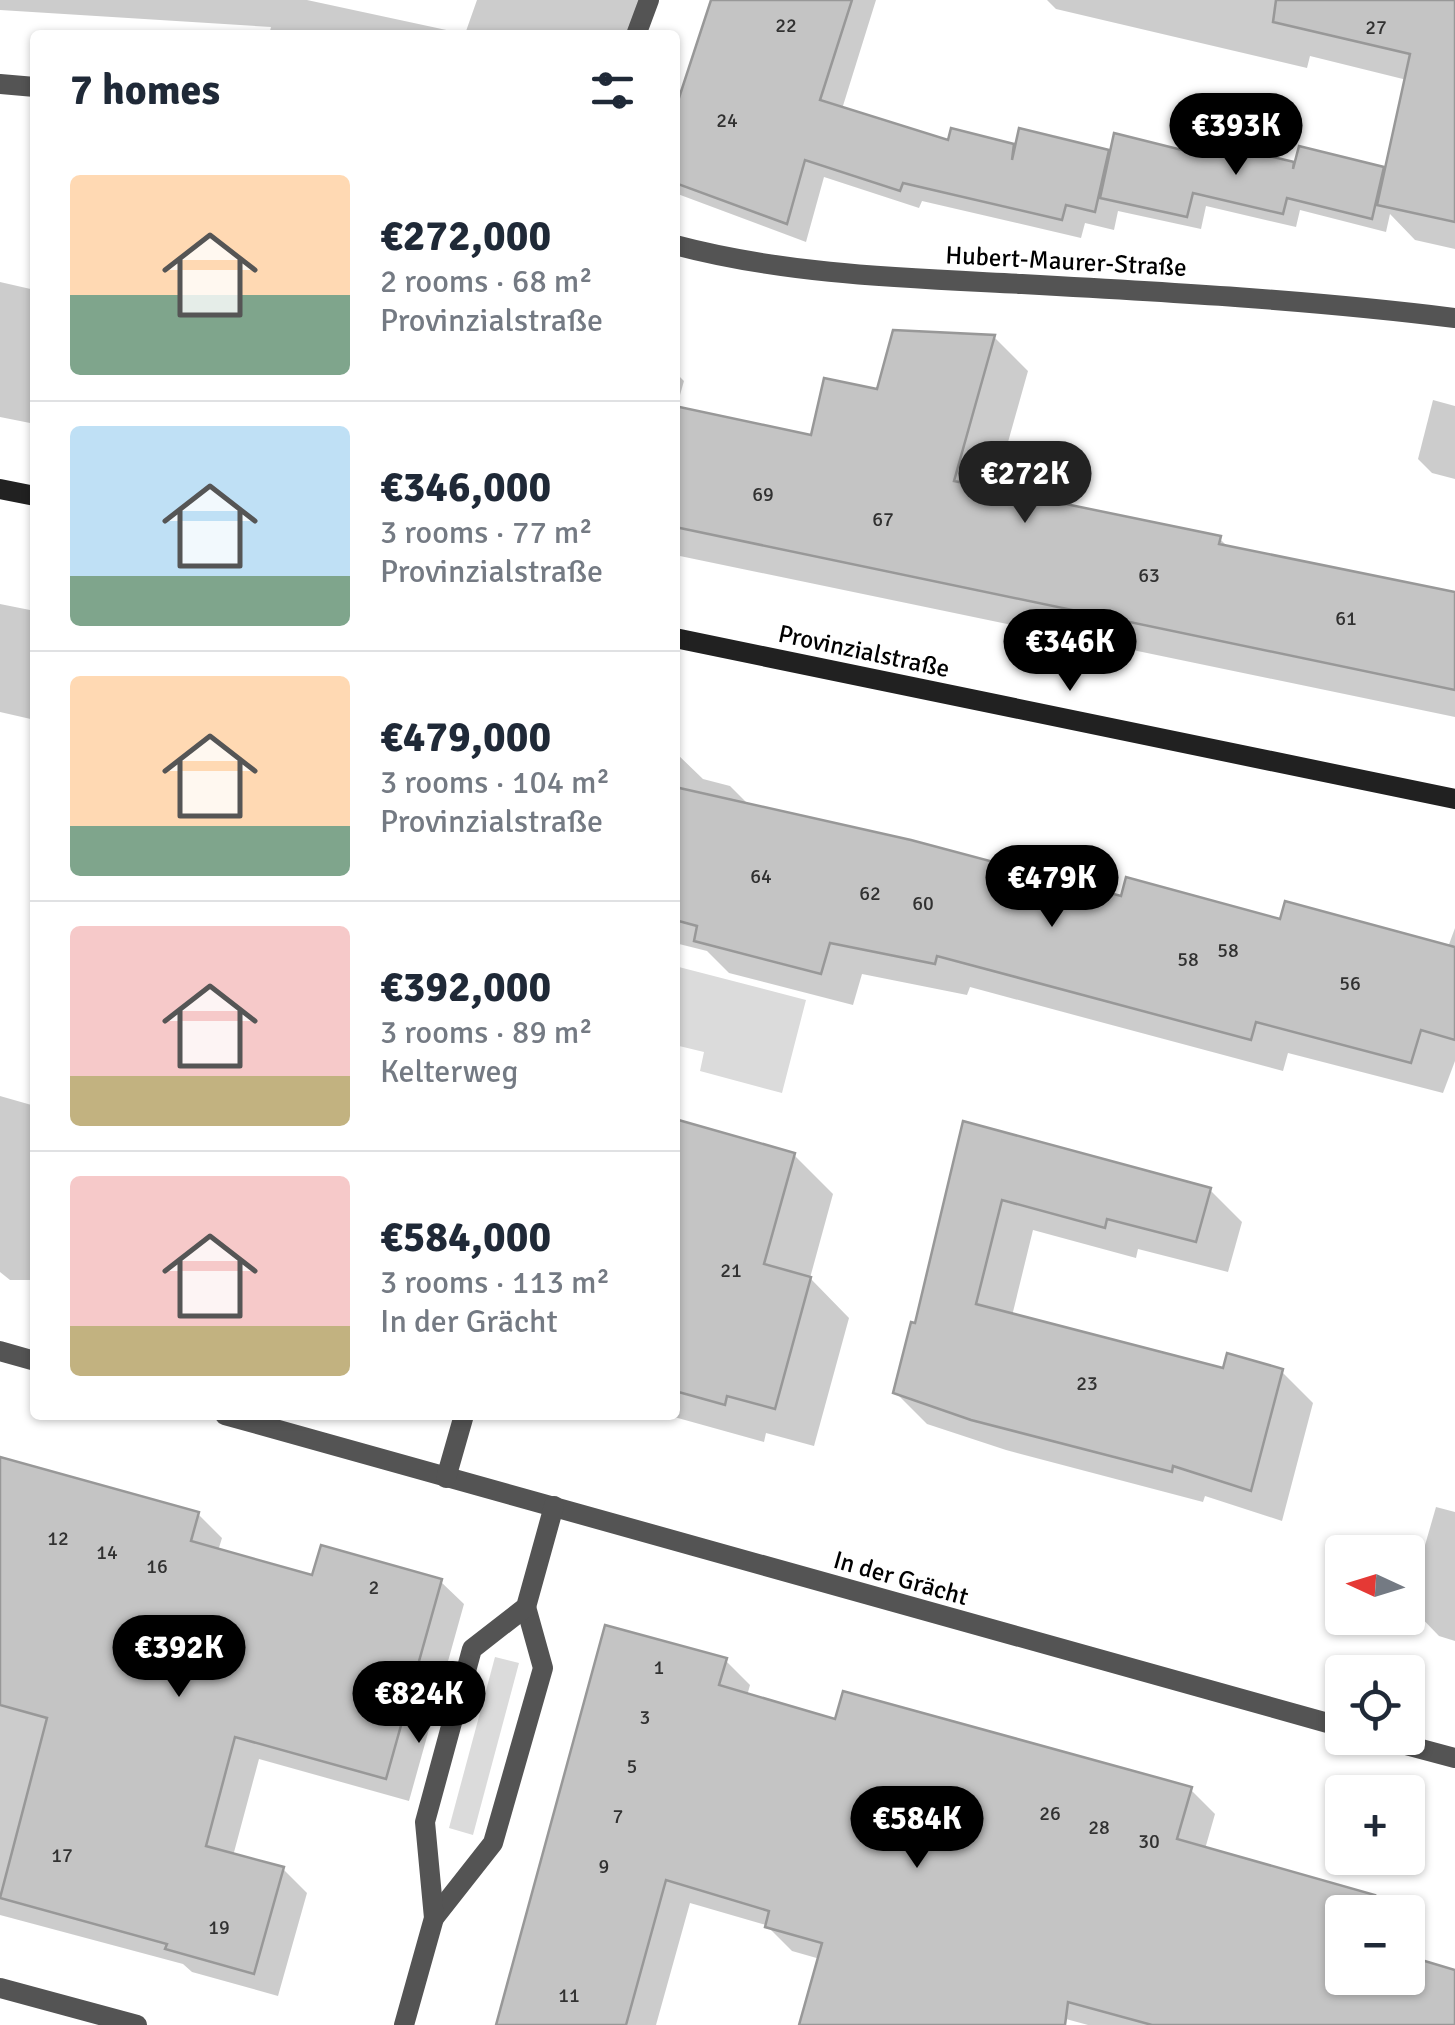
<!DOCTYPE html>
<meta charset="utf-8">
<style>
body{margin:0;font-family:Signika,sans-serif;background:#f6f6f7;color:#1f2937;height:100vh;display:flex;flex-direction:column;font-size:38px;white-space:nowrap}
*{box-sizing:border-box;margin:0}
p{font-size:32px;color:#747a83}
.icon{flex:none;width:55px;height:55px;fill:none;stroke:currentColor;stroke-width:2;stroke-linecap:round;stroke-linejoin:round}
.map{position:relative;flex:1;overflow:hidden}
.drawer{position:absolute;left:30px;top:30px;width:650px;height:1390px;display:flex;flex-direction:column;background:#fff;border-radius:10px;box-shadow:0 2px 8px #0004}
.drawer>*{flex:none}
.needle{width:65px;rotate:274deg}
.fabs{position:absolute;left:1325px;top:1535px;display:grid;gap:20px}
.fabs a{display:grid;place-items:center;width:100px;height:100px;border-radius:10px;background:#fff;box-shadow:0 2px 8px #0004;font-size:50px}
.price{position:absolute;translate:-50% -85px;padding:0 22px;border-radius:35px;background:#000;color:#fff;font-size:32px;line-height:65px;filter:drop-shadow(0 2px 5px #0008)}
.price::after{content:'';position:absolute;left:50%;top:60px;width:30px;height:22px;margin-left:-15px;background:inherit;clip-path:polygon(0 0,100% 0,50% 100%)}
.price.on{background:#222;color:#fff}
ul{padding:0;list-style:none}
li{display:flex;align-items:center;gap:30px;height:250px;padding:0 40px}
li+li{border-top:2px solid #e0e1e3}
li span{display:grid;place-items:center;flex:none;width:280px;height:200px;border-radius:10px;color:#555}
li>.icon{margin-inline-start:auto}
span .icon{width:120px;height:120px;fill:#fffc;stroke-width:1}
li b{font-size:42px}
h2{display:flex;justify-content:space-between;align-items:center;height:120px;padding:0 40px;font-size:42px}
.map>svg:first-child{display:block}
.green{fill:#dbdbdb}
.shadow{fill:#0003}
.building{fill:#c4c4c4;stroke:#989898;stroke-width:2.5}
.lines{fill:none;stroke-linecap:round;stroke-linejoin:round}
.minor{stroke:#545454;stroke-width:20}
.secondary{stroke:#212121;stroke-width:20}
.labels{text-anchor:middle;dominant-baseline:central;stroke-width:8;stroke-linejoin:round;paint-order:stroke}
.number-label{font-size:20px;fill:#313131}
.street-label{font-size:25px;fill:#000;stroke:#fff}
</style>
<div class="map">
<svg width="1455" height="2025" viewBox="0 0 1455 2025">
<rect width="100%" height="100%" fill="#fff"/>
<g class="green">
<polygon points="675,966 806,1000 782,1093 700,1071 704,1052 675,1045"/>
<polygon points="495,1657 519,1663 473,1835 449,1828"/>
</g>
<g class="shadow">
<polygon points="0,0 307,0 465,34 477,0 640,0 627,35 269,35 271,27 0,10"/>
<polygon points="720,0 876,0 842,109 950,143 1383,170 1386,173 1407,80 1310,56 1307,68 1056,9 1047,0 1455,0 1455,249 1415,240 1390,214 1386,232 1300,210 1296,227 1206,206 1201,229 1118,211 1114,230 1085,223 1081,238 922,201 919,208 824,177 806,242 675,193 675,114"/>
<polygon points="0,282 35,290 35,424 0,417"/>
<polygon points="994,337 1028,371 994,492 1220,539 1229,548 1455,594 1455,717 675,555 675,372 684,381 676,409 813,438 879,392"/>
<polygon points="1433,400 1455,406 1455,479 1432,473 1418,459"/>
<polygon points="0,604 35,611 35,720 0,712"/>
<polygon points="675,752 703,779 730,786 752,808 1123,900 1448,947 1455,928 1455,1061 1443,1093 1288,1053 1283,1071 970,987 967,995 862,974 853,1005 729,973 707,951 675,943"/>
<polygon points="0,1096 35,1106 35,1280 10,1280 0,1272"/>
<polygon points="965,1125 1210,1190 1242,1222 1228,1272 1138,1249 1136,1258 1033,1230 1012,1316 1225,1371 1281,1371 1313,1403 1282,1521 1205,1496 1203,1502 1006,1450 927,1424 895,1392 916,1326"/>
<polygon points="675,1152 794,1155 833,1194 810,1278 849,1318 814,1446 766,1433 764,1442 667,1415 675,1415"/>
<polygon points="0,1460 198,1514 222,1538 218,1551 314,1578 440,1581 464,1604 409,1801 259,1759 233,1856 283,1869 307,1893 278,1996 192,1972 183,1964 0,1915"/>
<polygon points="1436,1507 1455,1512 1455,1641 1439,1636 1408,1604"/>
<polygon points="726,1661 750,1685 747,1696 837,1722 1190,1789 1215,1814 1205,1849 1374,1897 1390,1912 1342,1912 1342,1978 1408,1978 1408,1959 1455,1972 1455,2025 1088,2025 1022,2007 969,2025 802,2025 820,1959 792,1951 766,1925 690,1903 656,2025 499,2025"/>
</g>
<g class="building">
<polygon points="711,0 852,0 820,100 948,140 951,128 1014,144 1012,160 1019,128 1109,150 1095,212 1066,205 1062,220 903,183 900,191 805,160 787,224 675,183 675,110"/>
<polygon points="1276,0 1455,0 1455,222 1377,205 1410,54 1273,22"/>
<polygon points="1114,133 1202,155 1205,141 1294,162 1293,169 1299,146 1384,167 1372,219 1287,198 1283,214 1193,193 1187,217 1100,198"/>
<polygon points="893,330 995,335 954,481 1221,536 1219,544 1455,592 1455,690 675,527 675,406 811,435 824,378 877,389"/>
<polygon points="675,787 911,840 1121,896 1126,877 1280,919 1285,901 1455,947 1455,1040 1421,1030 1411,1063 1256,1022 1251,1040 937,956 935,964 830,943 821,974 694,941 697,926 675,920"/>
<polygon points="675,1119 795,1153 764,1264 811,1277 775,1409 727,1396 725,1405 675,1391"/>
<polygon points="963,1121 1211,1188 1196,1242 1107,1219 1105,1228 1002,1200 976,1304 1223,1368 1227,1353 1283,1369 1251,1491 1173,1466 1172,1472 971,1420 893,1393 911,1322 915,1323"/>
<polygon points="0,1457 199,1512 191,1541 312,1575 321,1545 442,1579 386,1779 235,1737 206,1846 284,1867 254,1974 165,1949 167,1944 0,1898 47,1718 0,1705"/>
<polygon points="605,1625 727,1658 719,1685 835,1719 843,1691 1192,1787 1177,1839 1375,1895 1370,1912 1342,1912 1342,1978 1408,1978 1408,1956 1455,1970 1455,2025 1152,2025 1068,2002 1065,2025 799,2025 822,1943 765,1927 769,1911 666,1880 626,2025 496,2025"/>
</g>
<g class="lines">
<g class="minor">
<polyline points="636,35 649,0"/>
<polyline points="0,84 35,87"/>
<path d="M675,245C788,275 906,278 1022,284C1167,292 1311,300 1455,318"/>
<polyline points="0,1351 35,1361"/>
<polyline points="225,1415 1342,1727"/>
<polyline points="446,1478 464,1415"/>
<polyline points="1380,1738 1455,1758"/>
<polyline points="434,1918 493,1843 543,1668 526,1607"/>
<polyline points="0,1988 137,2025"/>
<polyline points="404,2025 434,1918 425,1822 472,1649 526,1607 554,1506"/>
</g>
<g class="secondary">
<polyline points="0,489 35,496"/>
<polyline points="675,638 1455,799"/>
</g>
</g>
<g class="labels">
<g class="number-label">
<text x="786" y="25">22</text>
<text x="1376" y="27">27</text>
<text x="727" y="120">24</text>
<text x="763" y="494">69</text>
<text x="883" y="519">67</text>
<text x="1149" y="575">63</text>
<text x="1346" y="618">61</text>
<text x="761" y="876">64</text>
<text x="870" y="893">62</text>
<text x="923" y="903">60</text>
<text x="1228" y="950">58</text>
<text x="1188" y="959">58</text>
<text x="1350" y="983">56</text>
<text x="731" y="1270">21</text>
<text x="1087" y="1383">23</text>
<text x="58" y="1538">12</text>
<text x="107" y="1552">14</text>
<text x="157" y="1566">16</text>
<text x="374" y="1587">2</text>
<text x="659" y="1667">1</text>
<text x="645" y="1717">3</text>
<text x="632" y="1766">5</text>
<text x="1050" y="1813">26</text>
<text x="618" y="1816">7</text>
<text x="1099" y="1827">28</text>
<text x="1149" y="1841">30</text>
<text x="62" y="1855">17</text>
<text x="604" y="1866">9</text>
<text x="219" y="1927">19</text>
<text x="569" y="1995">11</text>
</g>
<g class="street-label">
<text transform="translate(1066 261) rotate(3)">Hubert-Maurer-Straße</text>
<text transform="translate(864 651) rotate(12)">Provinzialstraße</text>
<text transform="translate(901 1578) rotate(16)">In der Grächt</text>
</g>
</g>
</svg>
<div class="fabs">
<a><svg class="needle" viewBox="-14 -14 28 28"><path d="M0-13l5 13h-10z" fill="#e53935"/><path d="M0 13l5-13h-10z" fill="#747a83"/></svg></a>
<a><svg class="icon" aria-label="locate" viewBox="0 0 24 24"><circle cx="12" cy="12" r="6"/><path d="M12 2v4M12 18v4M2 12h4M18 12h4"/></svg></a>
<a>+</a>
<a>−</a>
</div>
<b class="price" style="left:1236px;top:178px">€393K</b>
<b class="price on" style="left:1025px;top:526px">€272K</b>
<b class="price" style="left:1070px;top:694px">€346K</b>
<b class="price" style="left:1052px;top:930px">€479K</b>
<b class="price" style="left:179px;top:1700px">€392K</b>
<b class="price" style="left:419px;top:1746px">€824K</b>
<b class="price" style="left:917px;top:1871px">€584K</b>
<section class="drawer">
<h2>7 homes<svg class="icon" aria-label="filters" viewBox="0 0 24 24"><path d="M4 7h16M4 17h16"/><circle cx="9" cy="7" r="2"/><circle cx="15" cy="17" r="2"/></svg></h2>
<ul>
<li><span style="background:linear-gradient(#ffd9b3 60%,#7fa58c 0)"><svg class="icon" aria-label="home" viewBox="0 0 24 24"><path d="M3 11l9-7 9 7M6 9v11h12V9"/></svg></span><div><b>€272,000</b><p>2 rooms · 68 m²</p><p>Provinzialstraße</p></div></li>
<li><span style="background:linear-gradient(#bfe0f5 75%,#7fa58c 0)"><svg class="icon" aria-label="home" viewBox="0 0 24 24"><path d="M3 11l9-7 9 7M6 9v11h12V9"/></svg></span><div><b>€346,000</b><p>3 rooms · 77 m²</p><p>Provinzialstraße</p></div></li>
<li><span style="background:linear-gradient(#ffd9b3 75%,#7fa58c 0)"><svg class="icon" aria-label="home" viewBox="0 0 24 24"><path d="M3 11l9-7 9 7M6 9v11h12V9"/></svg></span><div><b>€479,000</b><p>3 rooms · 104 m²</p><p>Provinzialstraße</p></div></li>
<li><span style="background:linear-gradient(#f6c9c9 75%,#c2b280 0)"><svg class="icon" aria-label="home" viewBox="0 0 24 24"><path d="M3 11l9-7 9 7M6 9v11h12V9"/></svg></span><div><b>€392,000</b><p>3 rooms · 89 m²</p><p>Kelterweg</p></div></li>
<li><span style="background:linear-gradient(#f6c9c9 75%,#c2b280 0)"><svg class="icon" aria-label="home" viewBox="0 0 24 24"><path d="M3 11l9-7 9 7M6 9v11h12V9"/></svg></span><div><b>€584,000</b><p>3 rooms · 113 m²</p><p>In der Grächt</p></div></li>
</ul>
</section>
</div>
